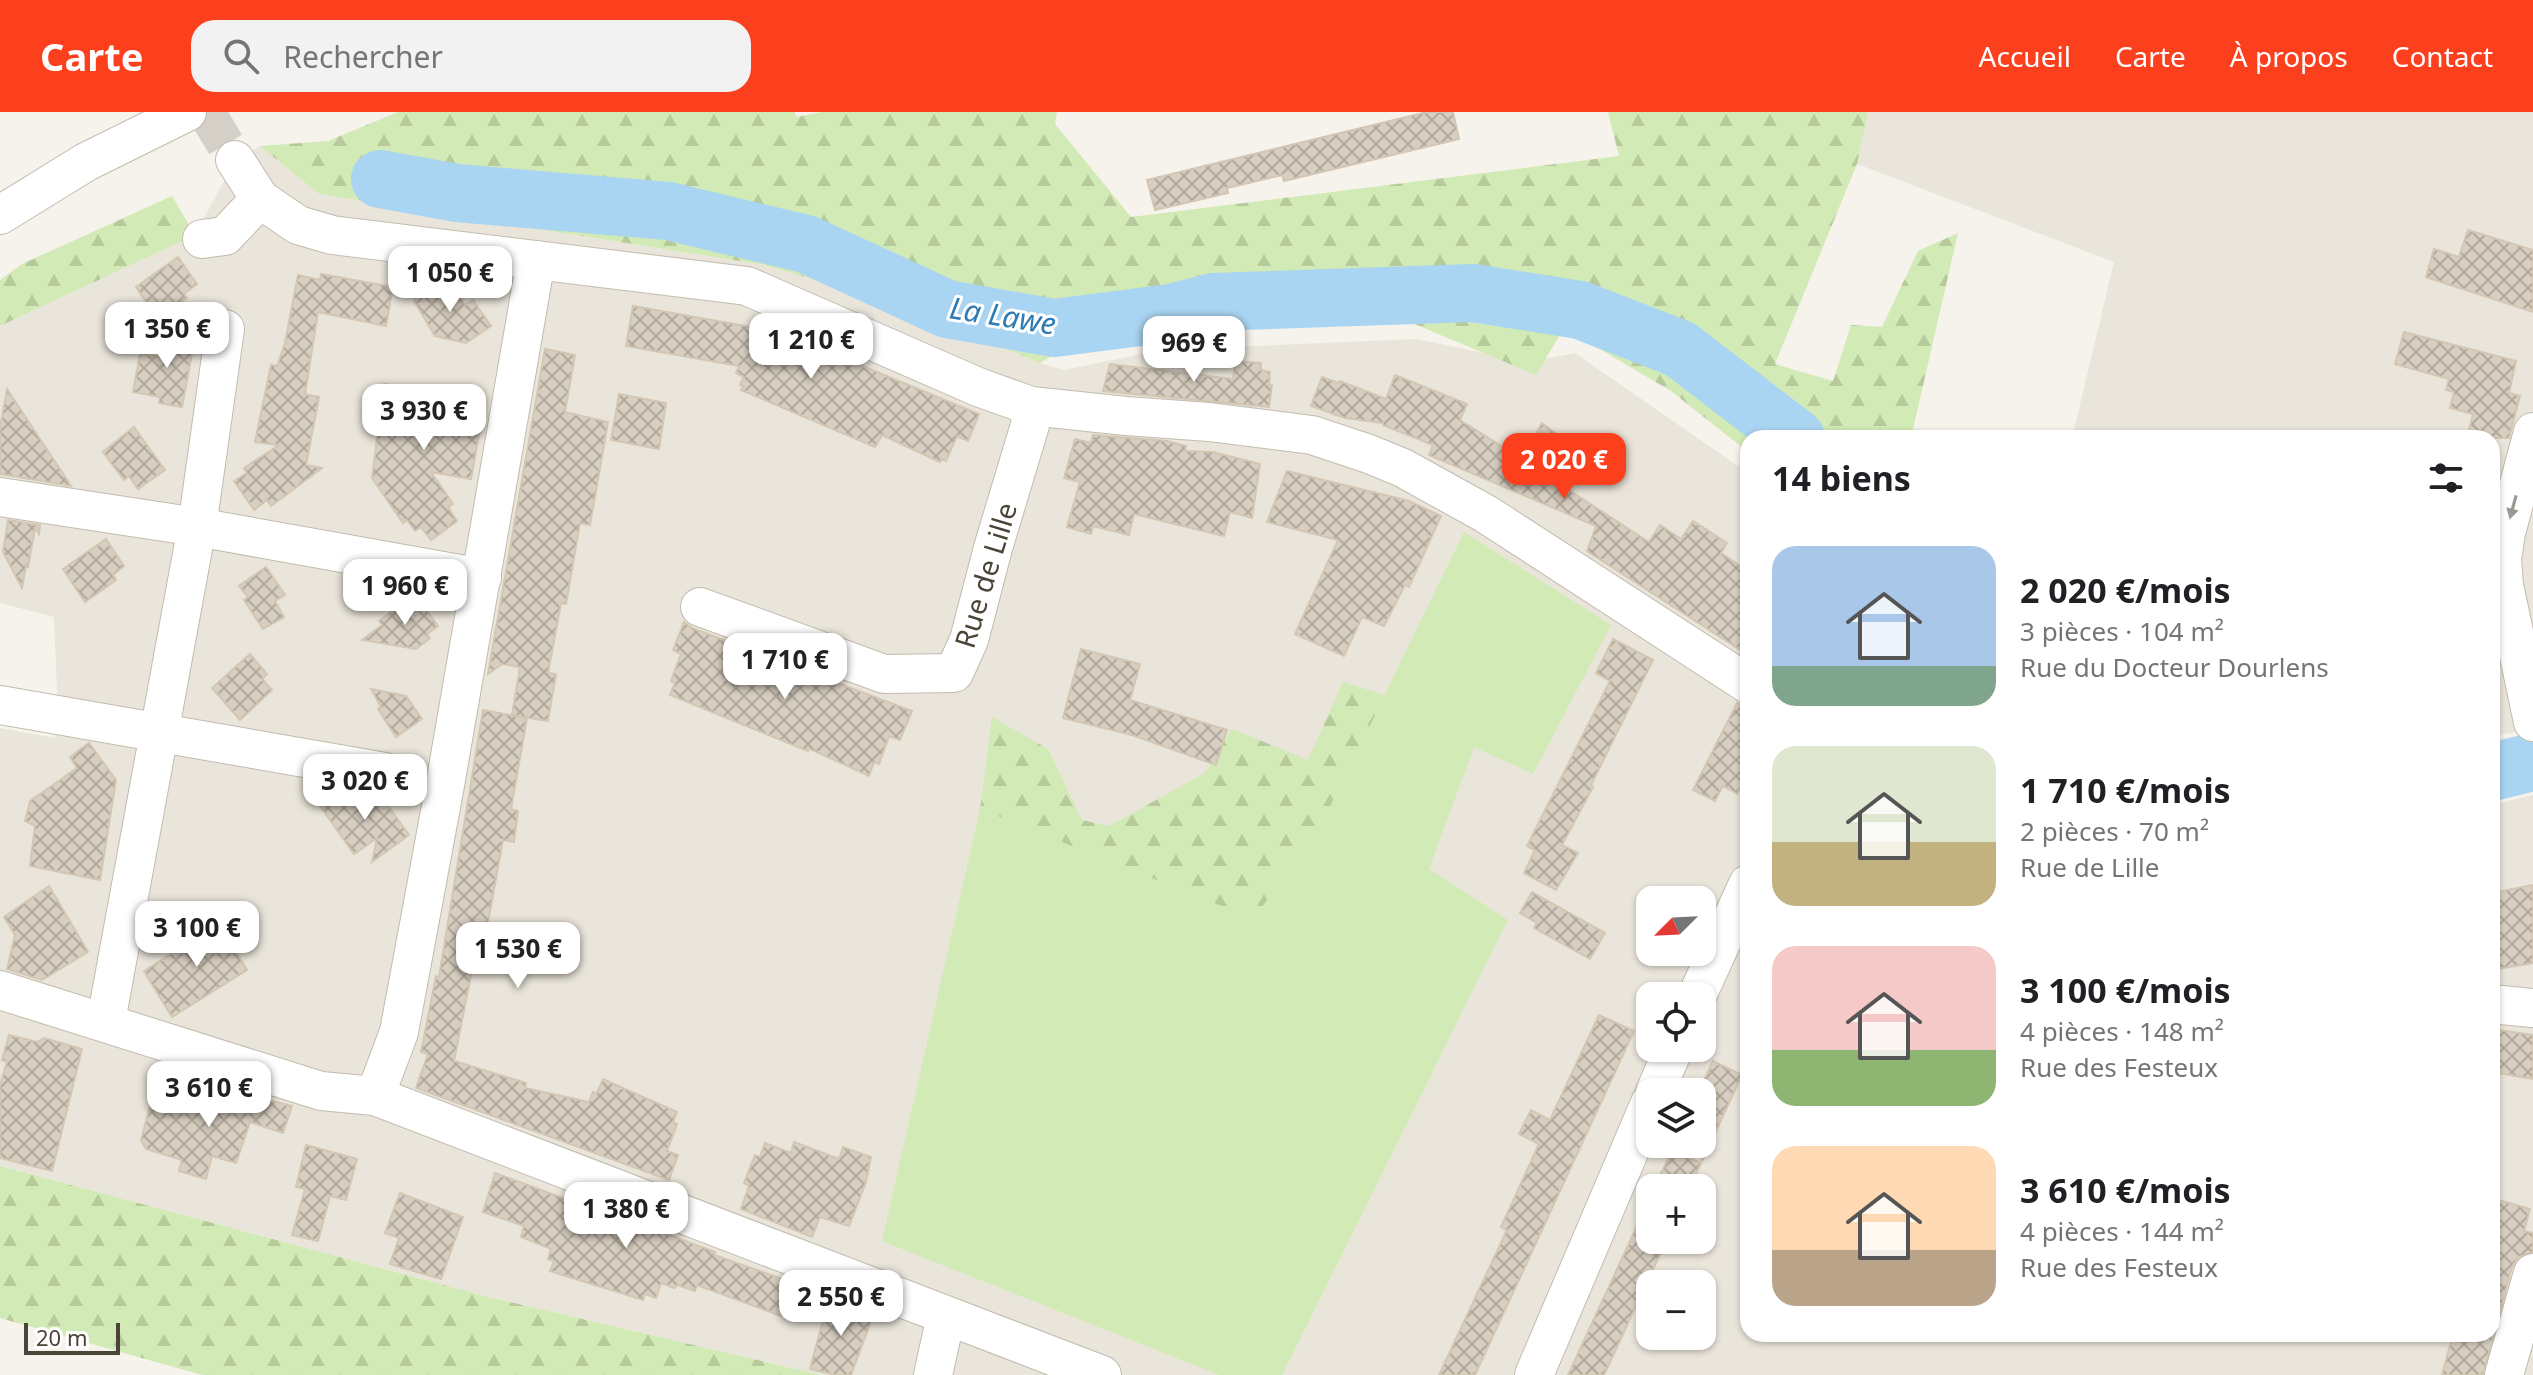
<!DOCTYPE html>
<html lang="fr">
<meta charset="utf-8">
<style>
body{margin:0;font-family:"Noto Sans",sans-serif;background:#f2f2f2;color:#202124;height:100vh;display:flex;flex-direction:column;font-size:30px;white-space:nowrap}
*{box-sizing:border-box;margin:0}
p{font-size:26px;color:#757577}
.icon{flex:none;width:44px;height:44px;fill:none;stroke:currentColor;stroke-width:2;stroke-linecap:round;stroke-linejoin:round}
.map{position:relative;flex:1;overflow:hidden}
.side{position:absolute;left:1740px;top:318px;width:760px;height:912px;display:flex;flex-direction:column;background:#fff;border-radius:24px;box-shadow:0 2px 6px #0004}
.side>*{flex:none}
.needle{width:52px;rotate:246deg}
.fabs{position:absolute;left:1636px;top:774px;display:grid;gap:16px}
.fabs a{display:grid;place-items:center;width:80px;height:80px;border-radius:16px;background:#fff;box-shadow:0 2px 6px #0004;font-size:40px}
.scale{position:absolute;left:24px;bottom:20px;width:96px;box-sizing:border-box;padding-left:8px;border:4px solid #4b4439;border-top:0;font-size:22px;line-height:28px;white-space:nowrap;color:#4b4439;-webkit-text-stroke:6px #fff;paint-order:stroke}
.price{position:absolute;translate:-50% -68px;padding:0 18px;border-radius:16px;background:#fff;color:#222;font-size:26px;line-height:52px;filter:drop-shadow(0 2px 4px #0008)}
.price::after{content:'';position:absolute;left:50%;top:48px;width:24px;height:18px;margin-left:-12px;background:inherit;clip-path:polygon(0 0,100% 0,50% 100%)}
.price.active{background:#fc3f1d;color:#fff}
ul{padding:0;list-style:none}
li{display:flex;align-items:center;gap:24px;height:200px;padding:0 32px}
li span{display:grid;place-items:center;flex:none;width:224px;height:160px;border-radius:24px;color:#555}
li>.icon{margin-inline-start:auto}
span .icon{width:96px;height:96px;fill:#fffc;stroke-width:1}
li b{font-size:34px}
h2{display:flex;justify-content:space-between;align-items:center;height:96px;padding:0 32px;font-size:34px}
header{display:flex;align-items:center;gap:48px;box-sizing:border-box;height:112px;padding:0 40px;background:#fc3f1d;color:#fff}
header strong{font-size:38px}
nav{display:flex;gap:44px;margin-inline-start:auto;font-size:28px}
.search{width:560px;height:72px;background:#f2f2f2;display:flex;align-items:center;gap:20px;box-sizing:border-box;padding:0 28px;border-radius:24px;color:#757577;font-size:30px}
.map>svg:first-child{display:block}
.residential{fill:#eae5da;fill-rule:evenodd}
.green{fill:#d2eab5}
.forest{fill:url(#forest-firs)}
.lines{fill:none;stroke-linecap:round;stroke-linejoin:round}
.river{stroke:#a9d4f2;stroke-width:58}
.building{fill:url(#building-cross-hatch);stroke:#d3c7b4;stroke-width:2}
.minor-tunnel{stroke:#d4d0c8;stroke-width:38;stroke-dasharray:38 19;stroke-linecap:butt}
.minor-casing{stroke:#c2bbae;stroke-width:40}
.minor{stroke:#fff;stroke-width:38}
.oneway{fill:#9c9892}
.labels{text-anchor:middle;dominant-baseline:central;stroke-width:6;stroke-linejoin:round;paint-order:stroke}
.street-label{font-size:28px;fill:#4b4439;stroke:#fff}
.water-label{font-size:30px;font-style:italic;fill:#2e7ab2;stroke:#fff}
</style>
<header>
<strong>Carte</strong>
<div class="search"><svg class="icon" aria-label="search" viewBox="0 0 24 24"><circle cx="10" cy="10" r="6"/><path d="M15 15l6 6"/></svg>Rechercher</div>
<nav><a>Accueil</a><a>Carte</a><a>À propos</a><a>Contact</a></nav>
</header>
<div class="map">
<svg width="2533" height="1263" viewBox="0 0 2533 1263">
<defs>
<pattern id="forest-firs" width="22" height="20" patternUnits="userSpaceOnUse" patternTransform="scale(2)"><rect width="22" height="20" fill="#d2eab5"/><path d="M5 1l3.5 6h-7zM16 11l3.5 6h-7z" fill="#b6ca9c"/></pattern>
<pattern id="building-cross-hatch" width="8" height="8" patternUnits="userSpaceOnUse" patternTransform="scale(2)"><rect width="8" height="8" fill="#d8cfc1"/><path d="M0 0l8 8M0 8l8-8" fill="none" stroke="#b1aa9e"/></pattern>
</defs>
<rect width="100%" height="100%" fill="#f6f3ec"/>
<g class="residential">
<polygon points="1837,0 2533,0 2533,619 2492,623 2492,326 2072,326 2114,150 1857,52"/>
<path d="M260,34L319,82L764,153L898,193L1040,251L1064,258L1162,238L1416,227L1528,250L1575,241L1748,361V1222H2492V693L2533,683V1263H821L485,1184L0,1054V616L55,626L58,602L54,505L0,491V214L195,123L235,48ZM1650,788H1702V840H1650ZM1650,884H1702V936H1650ZM1650,980H1702V1032H1650ZM1650,1076H1702V1128H1650ZM1650,1172H1702V1224H1650Z"/>
</g>
<polygon class="green" points="1464,420 1611,513 1533,662 1474,635 1429,757 1508,808 1282,1263 1219,1263 882,1129 980,697 1254,806 1330,694"/>
<g class="forest">
<polygon points="398,0 795,0 796,5 822,0 1057,0 1055,12 1131,105 1619,44 1608,0 1868,0 1857,52 1775,252 1833,269 1851,213 1882,215 1918,139 1958,121 1911,326 1748,326 1748,340 1671,279 1564,216 1536,263 1393,203 1185,168 1040,251 898,193 764,153 319,82 260,34 328,29"/>
<polygon points="172,84 195,123 0,214 0,168 22,152"/>
<polygon points="1343,570 1385,583 1330,694 1254,807 980,697 992,605 1048,637 1082,708 1109,714 1205,661 1232,617 1308,648"/>
<polygon points="0,1054 485,1184 821,1263 202,1263 0,1206"/>
</g>
<g class="lines">
<g class="river">
<polyline points="380,67 457,81 668,99 806,132 947,197 1054,216 1171,201 1213,190 1473,181 1580,198 1680,237 1796,326"/>
<polyline points="2492,660 2533,650"/>
</g>
</g>
<g class="building">
<polygon points="1427,0 1453,0 1459,27 1284,69 1282,63 1227,76 1228,81 1155,98 1147,68"/>
<polygon points="2468,118 2533,138 2533,200 2426,165 2434,137 2459,145"/>
<polygon points="178,145 197,172 184,182 187,186 168,199 149,194 136,175"/>
<polygon points="321,162 393,175 386,214 318,200 305,282 319,285 306,353 322,356 271,394 267,388 254,398 234,369 247,361 244,356 279,333 255,330 271,253 277,254 285,231 298,163 320,168"/>
<polygon points="416,171 454,177 465,193 473,188 491,214 466,231 435,224 414,189"/>
<polygon points="633,194 751,215 753,209 979,302 968,329 957,324 946,349 941,347 940,350 882,323 875,335 741,278 743,274 740,273 744,265 736,261 739,254 626,234"/>
<polygon points="172,216 196,220 182,295 159,291 160,285 133,280 140,242 167,246"/>
<polygon points="2404,220 2516,249 2509,281 2520,284 2509,326 2467,326 2473,302 2450,296 2454,280 2446,278 2449,267 2395,252"/>
<polygon points="545,237 575,243 565,300 608,310 590,413 580,411 566,492 561,491 548,561 556,562 548,609 512,603 520,555 502,552 488,562"/>
<polygon points="1235,249 1261,251 1261,258 1270,260 1269,273 1272,273 1269,295 1103,279 1110,252 1233,267"/>
<polygon points="1395,263 1467,292 1460,308 1522,347 1542,311 1587,345 1567,377 1649,430 1660,413 1681,427 1693,409 1727,431 1721,441 1748,459 1748,543 1587,439 1596,414 1429,343 1433,333 1383,313 1383,311 1345,306 1311,294 1322,265 1339,271 1340,269 1386,287"/>
<polygon points="384,272 485,289 471,367 431,360 453,392 448,395 457,409 431,428 421,415 415,419 407,408 403,411 372,366"/>
<polygon points="7,277 71,374 0,362 0,316"/>
<polygon points="619,282 666,291 659,337 611,328"/>
<polygon points="134,315 165,358 138,377 129,364 124,368 103,340"/>
<polygon points="1093,323 1167,329 1186,334 1185,339 1213,340 1260,352 1252,406 1230,400 1224,424 1134,402 1129,423 1093,414 1091,422 1067,415 1080,370 1064,366 1075,327 1091,331"/>
<polygon points="1287,359 1409,389 1441,404 1409,475 1405,473 1384,514 1362,505 1344,544 1295,522 1338,428 1267,410"/>
<polygon points="8,408 40,413 39,422 35,416 28,455 26,454 22,476 3,440"/>
<polygon points="106,427 124,454 113,463 116,468 85,490 63,457"/>
<polygon points="266,455 285,483 275,489 284,505 263,517 244,488 248,485 239,474"/>
<polygon points="419,488 438,514 427,522 430,526 416,537 362,528 382,513 379,509 404,490 408,496"/>
<polygon points="684,510 692,516 912,599 900,628 889,624 879,652 874,650 869,664 808,636 808,639 670,583 675,571 671,569 681,542 673,538"/>
<polygon points="1613,527 1653,548 1591,673 1593,675 1562,733 1578,741 1556,778 1524,761 1535,738 1527,734 1610,569 1596,561"/>
<polygon points="1081,537 1140,552 1130,588 1227,618 1216,653 1132,623 1063,606"/>
<polygon points="250,542 267,562 262,567 272,578 240,608 212,576"/>
<polygon points="371,577 406,584 422,607 396,625 378,597 381,595"/>
<polygon points="1737,591 1748,594 1748,662 1737,682 1723,674 1715,689 1693,678"/>
<polygon points="483,598 527,606 511,697 518,699 514,730 503,728 487,816 511,820 507,848 475,843 454,949 526,971 525,976 589,990 593,980 597,981 603,967 677,1000 673,1010 677,1012 667,1039 678,1043 669,1068 416,976 428,942 421,940 436,864 439,865"/>
<polygon points="89,631 116,668 100,768 30,754 35,714 25,709 30,689 77,656 70,645"/>
<polygon points="345,675 359,694 379,681 409,723 372,750 377,726 354,742 320,694"/>
<polygon points="2533,773 2533,851 2492,858 2492,781"/>
<polygon points="49,774 88,840 42,868 7,857 15,823 4,805"/>
<polygon points="1532,780 1605,821 1590,847 1534,816 1537,811 1520,801"/>
<polygon points="225,808 238,829 232,833 247,858 172,905 144,859"/>
<polygon points="1599,903 1634,919 1475,1263 1439,1263 1507,1118 1501,1115 1539,1032 1519,1022 1531,998 1550,1008"/>
<polygon points="2492,917 2533,923 2533,967 2492,960"/>
<polygon points="9,923 37,930 44,926 82,937 52,1059 0,1046 0,973 7,950 2,948"/>
<polygon points="1713,949 1742,963 1702,1049 1702,972"/>
<polygon points="221,976 292,994 283,1021 250,1010 236,1051 212,1044 206,1067 179,1059 182,1048 146,1037 141,1028 151,990 170,995 172,986 214,999"/>
<polygon points="794,1030 839,1047 843,1035 871,1045 866,1070 849,1114 820,1105 812,1125 741,1097 749,1074 744,1071 755,1043 760,1045 765,1031 791,1041"/>
<polygon points="306,1033 357,1047 346,1088 330,1084 318,1129 292,1123 305,1077 296,1075"/>
<polygon points="1672,1038 1701,1051 1690,1076 1654,1076"/>
<polygon points="495,1061 658,1121 659,1119 715,1140 714,1143 794,1171 781,1204 697,1173 695,1179 677,1173 675,1176 661,1171 656,1186 645,1182 643,1188 550,1159 554,1149 548,1147 551,1137 521,1125 524,1114 483,1100"/>
<polygon points="400,1081 463,1105 441,1167 390,1152 399,1126 385,1121"/>
<polygon points="1650,1086 1650,1133 1662,1138 1604,1263 1568,1263"/>
<polygon points="2492,1086 2530,1097 2524,1119 2533,1121 2533,1140 2518,1145 2512,1155 2483,1263 2442,1263 2453,1222 2492,1222"/>
<polygon points="829,1185 874,1201 851,1263 836,1263 810,1257"/>
</g>
<g class="lines">
<polyline class="minor-tunnel" points="206,0 235,48"/>
<g class="minor-casing">
<g id="minor">
<polyline points="235,48 260,87 298,113 332,123 747,174 978,275 1031,294 1126,304 1209,310 1312,323 1369,342 1403,356 1486,402 1748,572"/>
<polyline points="0,103 86,50 187,0"/>
<polyline points="202,127 225,124 260,87"/>
<polyline points="2533,320 2506,421 2502,447 2504,473 2533,610"/>
<polyline points="0,385 197,415 482,466"/>
<polyline points="700,495 884,562 954,561 969,528 993,436 1030,313 1031,294"/>
<polyline points="0,593 385,660"/>
<polyline points="0,878 321,979 375,984 1102,1263"/>
<polyline points="1697,884 1748,772"/>
<polyline points="2492,892 2533,896"/>
<polyline points="106,909 197,415 225,217"/>
<polyline points="1655,980 1674,936"/>
<polyline points="375,984 399,920 445,673 536,148"/>
<polyline points="933,1263 946,1204"/>
<polyline points="1534,1263 1650,991"/>
<polyline points="2504,1263 2533,1161"/>
</g>
</g>
<use href="#minor" class="minor"/>
</g>
<defs><path id="oneway-solid" d="M-6-.8H1V-3.2L6.5 0L1 3.2V.8H-6Z" transform="scale(2)"/></defs>
<use class="oneway" href="#oneway-solid" transform="translate(2513 395) rotate(105)"/>
<g class="labels">
<g class="street-label">
<text transform="translate(985 463) rotate(-73)">Rue de Lille</text>
</g>
<g class="water-label">
<text transform="translate(1003 203) rotate(9)">La Lawe</text>
</g>
</g>
</svg>
<div class="fabs">
<a><svg class="needle" viewBox="-14 -14 28 28"><path d="M0-13l5 13h-10z" fill="#e53935"/><path d="M0 13l5-13h-10z" fill="#757577"/></svg></a>
<a><svg class="icon" aria-label="locate" viewBox="0 0 24 24"><circle cx="12" cy="12" r="6"/><path d="M12 2v4M12 18v4M2 12h4M18 12h4"/></svg></a>
<a><svg class="icon" aria-label="layers" viewBox="0 0 24 24"><path d="M12 4l9 5-9 5-9-5zM3 14l9 5 9-5"/></svg></a>
<a>+</a>
<a>−</a>
</div>
<div class="scale">20 m</div>
<b class="price" style="left:450px;top:202px">1 050 €</b>
<b class="price" style="left:167px;top:258px">1 350 €</b>
<b class="price" style="left:811px;top:269px">1 210 €</b>
<b class="price" style="left:1194px;top:272px">969 €</b>
<b class="price" style="left:424px;top:340px">3 930 €</b>
<b class="price active" style="left:1564px;top:389px">2 020 €</b>
<b class="price" style="left:405px;top:515px">1 960 €</b>
<b class="price" style="left:785px;top:589px">1 710 €</b>
<b class="price" style="left:365px;top:710px">3 020 €</b>
<b class="price" style="left:197px;top:857px">3 100 €</b>
<b class="price" style="left:518px;top:878px">1 530 €</b>
<b class="price" style="left:209px;top:1017px">3 610 €</b>
<b class="price" style="left:626px;top:1138px">1 380 €</b>
<b class="price" style="left:841px;top:1226px">2 550 €</b>
<section class="side">
<h2>14 biens<svg class="icon" aria-label="filters" viewBox="0 0 24 24"><path d="M4 7h16M4 17h16"/><circle cx="9" cy="7" r="2"/><circle cx="15" cy="17" r="2"/></svg></h2>
<ul>
<li><span style="background:linear-gradient(#a9c7e8 75%,#7fa58c 0)"><svg class="icon" aria-label="home" viewBox="0 0 24 24"><path d="M3 11l9-7 9 7M6 9v11h12V9"/></svg></span><div><b>2 020 €/mois</b><p>3 pièces · 104 m²</p><p>Rue du Docteur Dourlens</p></div></li>
<li><span style="background:linear-gradient(#dfe7d0 60%,#c2b280 0)"><svg class="icon" aria-label="home" viewBox="0 0 24 24"><path d="M3 11l9-7 9 7M6 9v11h12V9"/></svg></span><div><b>1 710 €/mois</b><p>2 pièces · 70 m²</p><p>Rue de Lille</p></div></li>
<li><span style="background:linear-gradient(#f6c9c9 65%,#8fb573 0)"><svg class="icon" aria-label="home" viewBox="0 0 24 24"><path d="M3 11l9-7 9 7M6 9v11h12V9"/></svg></span><div><b>3 100 €/mois</b><p>4 pièces · 148 m²</p><p>Rue des Festeux</p></div></li>
<li><span style="background:linear-gradient(#ffd9b3 65%,#b9a48a 0)"><svg class="icon" aria-label="home" viewBox="0 0 24 24"><path d="M3 11l9-7 9 7M6 9v11h12V9"/></svg></span><div><b>3 610 €/mois</b><p>4 pièces · 144 m²</p><p>Rue des Festeux</p></div></li>
</ul>
</section>
</div>
